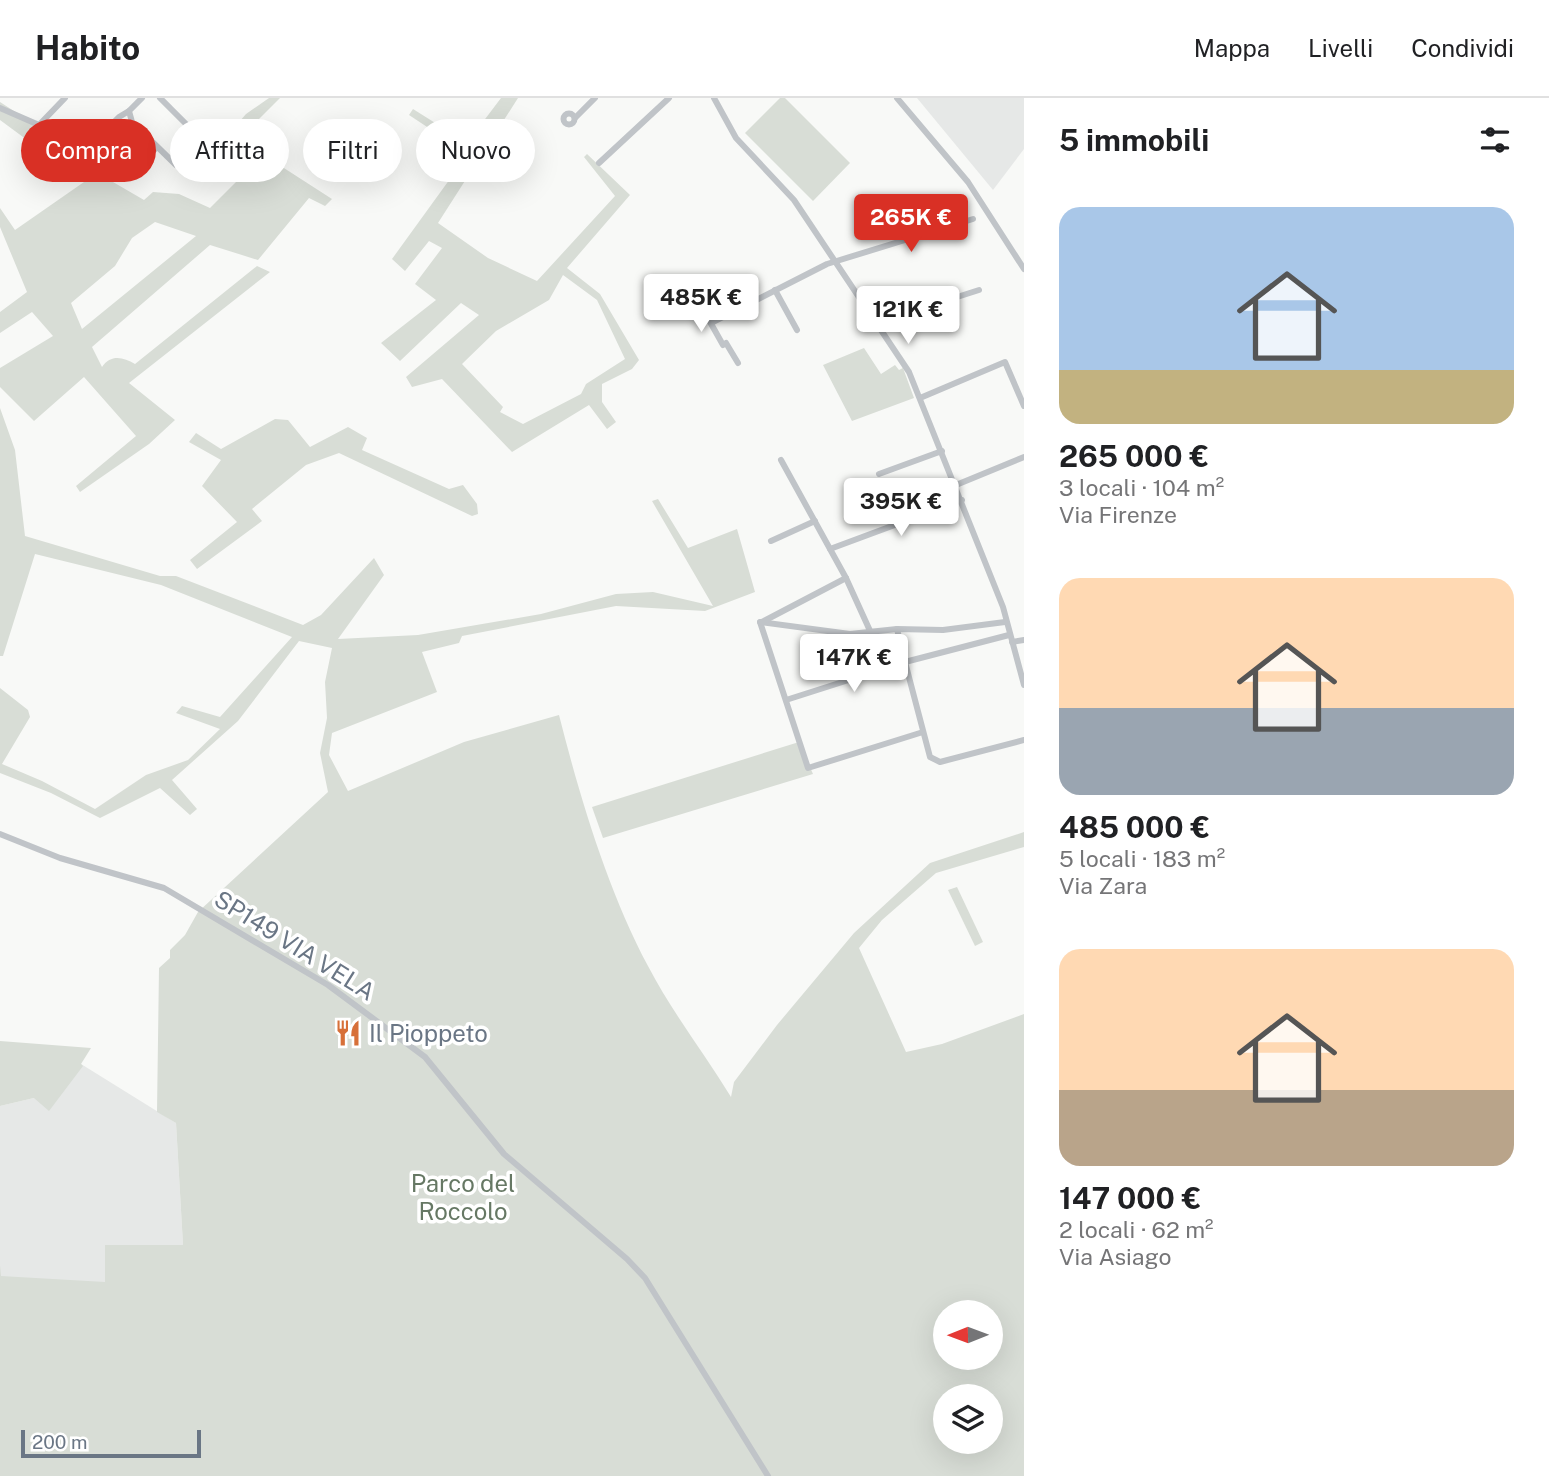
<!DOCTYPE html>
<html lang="it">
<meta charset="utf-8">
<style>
body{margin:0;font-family:"Public Sans",sans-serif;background:#f2f2f2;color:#202124;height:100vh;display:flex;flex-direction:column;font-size:26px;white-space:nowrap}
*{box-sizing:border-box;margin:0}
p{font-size:23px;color:#757577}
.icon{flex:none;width:38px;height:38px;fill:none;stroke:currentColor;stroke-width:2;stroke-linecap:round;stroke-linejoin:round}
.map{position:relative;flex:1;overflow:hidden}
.drawer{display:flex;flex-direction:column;background:#fff;width:525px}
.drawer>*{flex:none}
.hud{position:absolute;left:21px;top:21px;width:665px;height:63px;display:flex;gap:14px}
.needle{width:46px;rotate:269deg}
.buttons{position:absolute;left:933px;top:1202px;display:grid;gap:14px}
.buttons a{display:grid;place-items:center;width:70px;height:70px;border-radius:50%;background:#fff;box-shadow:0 7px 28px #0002;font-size:35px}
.scale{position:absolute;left:21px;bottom:18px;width:180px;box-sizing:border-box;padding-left:7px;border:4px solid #6a7685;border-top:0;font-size:19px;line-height:24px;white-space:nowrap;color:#6a7685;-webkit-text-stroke:5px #fff;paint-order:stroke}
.price{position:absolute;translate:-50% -60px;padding:0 16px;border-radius:7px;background:#fff;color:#222;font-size:23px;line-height:46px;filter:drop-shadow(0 2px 4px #0008)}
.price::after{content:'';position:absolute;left:50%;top:42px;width:21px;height:16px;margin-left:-10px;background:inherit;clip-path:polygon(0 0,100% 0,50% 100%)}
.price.selected{background:#d93025;color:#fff}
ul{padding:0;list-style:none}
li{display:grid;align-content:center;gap:14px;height:371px;padding:0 35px}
li span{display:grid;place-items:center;height:217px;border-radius:21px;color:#555}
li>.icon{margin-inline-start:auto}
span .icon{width:126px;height:126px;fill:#fffc;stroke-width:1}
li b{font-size:30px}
h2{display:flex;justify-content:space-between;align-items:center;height:84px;padding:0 35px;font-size:30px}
.pill{padding:0 24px;border-radius:32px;background:#fff;box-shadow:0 7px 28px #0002;font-size:24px;line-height:63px}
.pill.selected{background:#d93025;color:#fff}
header{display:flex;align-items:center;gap:42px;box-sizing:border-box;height:98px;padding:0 35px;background:#fff;border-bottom:2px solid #e0e0e0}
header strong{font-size:33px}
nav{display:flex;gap:38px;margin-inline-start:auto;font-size:24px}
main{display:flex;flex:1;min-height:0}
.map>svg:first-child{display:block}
.built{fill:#e6e8e7}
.green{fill:#d8ddd6;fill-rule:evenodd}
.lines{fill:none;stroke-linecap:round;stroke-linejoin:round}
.minor{stroke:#c0c4c8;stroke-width:6}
.labels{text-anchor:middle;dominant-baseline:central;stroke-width:7;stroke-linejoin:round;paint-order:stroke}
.street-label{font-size:24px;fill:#6a7685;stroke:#fff}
.poi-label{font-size:24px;fill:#6a7685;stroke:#fff;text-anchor:start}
.park-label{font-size:24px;fill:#667864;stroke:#fff}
</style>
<header>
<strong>Habito</strong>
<nav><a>Mappa</a><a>Livelli</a><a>Condividi</a></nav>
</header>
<main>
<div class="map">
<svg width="1024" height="1378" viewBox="0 0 1024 1378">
<rect width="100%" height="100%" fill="#f8f9f7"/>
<g class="built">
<polygon points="917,0 1024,0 1024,51 993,92"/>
<polygon points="81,966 176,1025 183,1147 110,1193 0,1188 0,1008 34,1000"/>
</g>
<g class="green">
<path d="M269,0H280L239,41L332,101L325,108L309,100L258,162L210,147L92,249L102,269C111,256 123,259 135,266L257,168L270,174L129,285L175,322L149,346L80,394L76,388L136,338L84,279L34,323L0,289V270L53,238L32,214L0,235V214L27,194L0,129V110L15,132L84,84L0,22V4L48,35L84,63L82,66L144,102L153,94L179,96L210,110L255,65L221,45L246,16ZM155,124L196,138L82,231L71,205L115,168L132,140Z"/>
<path d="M501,0H518L438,125L488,160L537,183L615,98L584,59L587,56L630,97L567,170L600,196L639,262L632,271L602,286V304L616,324L607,331L589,307L512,354L442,281L412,289L406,279L479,217L461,205L400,263L381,245L436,202L415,186L442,150L429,143L405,173L392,161L468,56L409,17L413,11L467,45ZM563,177L597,202L625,261L586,286L581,296L523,326L500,314L503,309L462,266L496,233L549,202Z"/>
<polygon points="780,0 785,0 850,65 813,103 745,35"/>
<polygon points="864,250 881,276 895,267 899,272 903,270 914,300 852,323 823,267"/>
<path d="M0,310L15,352L25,438L160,478H176L303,527L321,517L374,460L384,477L338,541L418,537L541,516L616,496L653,494L713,508L652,403L658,401L688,450L737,431L755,494L705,513L616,508L462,538L459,545L422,554L437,594L332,635L329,657L348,693L464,644L559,617C580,700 608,793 648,868C672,914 704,955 731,999L734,984L777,927L854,835L930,765L1024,734V749L936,775L882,822L859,850L906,954L942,946L1024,916V1378H0V1167L1,1178L105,1184V1147H183L176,1025L157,1014L159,870L170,860V852L185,837L198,814L328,694L320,655L327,620L325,584L332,550L299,543L238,623L172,682L197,711L190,717L160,690L100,720L51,695L0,675V590L28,612L30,619L2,666L42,683L95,711L146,677L188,662L220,631L176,615L182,608L220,619L292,539L161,487L35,456L3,558H0ZM945,1214H990V1260H945ZM945,1298H990V1344H945Z"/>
<polygon points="275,321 288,322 310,349 348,329 367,340 362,352 449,391 463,387 477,406 478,416 472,418 339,355 306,367 252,411 262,423 197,471 190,462 237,424 202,388 221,362 189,344 196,335 221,351"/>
<polygon points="799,644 813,676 603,740 592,709"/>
<polygon points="957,789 983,844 975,848 948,792"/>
<polygon points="0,943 91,950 81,966 83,968 49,1013 34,1000 0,1008"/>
</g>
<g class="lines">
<g class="minor">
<polyline points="142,0 129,13 132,24 176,67"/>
<polyline points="160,0 201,41"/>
<polyline points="714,0 736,40 794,102 909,274 1003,509 1024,587"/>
<polyline points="897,0 968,84 1024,171"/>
<polyline points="0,10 39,27 65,0"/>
<circle cx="569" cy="21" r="5.5"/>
<polyline points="575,20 595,0"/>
<polyline points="87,51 119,19 129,13"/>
<polyline points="599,65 669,0"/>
<polyline points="126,79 157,49"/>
<polyline points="691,190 723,247 726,245 738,265"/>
<polyline points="775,192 797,232"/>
<polyline points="711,225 827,166 973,121"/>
<polyline points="876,225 979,192"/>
<polyline points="920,300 1005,264 1024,308"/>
<polyline points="781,362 846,480 871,535"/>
<polyline points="879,376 942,353"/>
<polyline points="956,387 1024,359"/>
<polyline points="771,443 815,423"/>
<polyline points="830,451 962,402"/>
<polyline points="760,524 808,670 923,634"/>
<polyline points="760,524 850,536 897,531"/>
<polyline points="762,524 846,480"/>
<polyline points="1005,524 943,532 897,531 905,564 1009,537"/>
<polyline points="1012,544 1024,542"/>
<polyline points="786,602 905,564 930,659 940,664 1024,642"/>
<polyline points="0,736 60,760 164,790 328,887 425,959 504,1056 627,1161 645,1180 768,1378"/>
</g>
</g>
<defs>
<g id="restaurant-bare" transform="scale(2.1)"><path d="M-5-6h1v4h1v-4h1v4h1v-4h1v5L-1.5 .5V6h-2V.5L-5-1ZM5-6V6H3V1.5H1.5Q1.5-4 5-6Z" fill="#d77039" stroke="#fff" stroke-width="2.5" paint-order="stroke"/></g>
</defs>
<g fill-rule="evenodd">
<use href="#restaurant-bare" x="348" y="935"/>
</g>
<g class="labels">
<g class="street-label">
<text transform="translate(295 847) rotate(32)">SP149 VIA VELA</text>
</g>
<g class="poi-label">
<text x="369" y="935">Il Pioppeto</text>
</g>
<g class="park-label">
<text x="463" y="1085">Parco del<tspan x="463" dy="28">Roccolo</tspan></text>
</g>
</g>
</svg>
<div class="buttons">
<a><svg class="needle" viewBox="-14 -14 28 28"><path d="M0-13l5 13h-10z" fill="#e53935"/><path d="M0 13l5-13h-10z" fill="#757577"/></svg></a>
<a><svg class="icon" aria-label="layers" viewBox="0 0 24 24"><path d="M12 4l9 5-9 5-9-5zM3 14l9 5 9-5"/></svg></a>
</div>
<div class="scale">200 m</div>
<b class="price selected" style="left:911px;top:156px">265K €</b>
<b class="price" style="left:701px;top:236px">485K €</b>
<b class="price" style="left:908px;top:248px">121K €</b>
<b class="price" style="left:901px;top:440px">395K €</b>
<b class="price" style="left:854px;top:596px">147K €</b>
<div class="hud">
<a class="pill selected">Compra</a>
<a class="pill">Affitta</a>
<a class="pill">Filtri</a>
<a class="pill">Nuovo</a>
</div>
</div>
<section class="drawer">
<h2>5 immobili<svg class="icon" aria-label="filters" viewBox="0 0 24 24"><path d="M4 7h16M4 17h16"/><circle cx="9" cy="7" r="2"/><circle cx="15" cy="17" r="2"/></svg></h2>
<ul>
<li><span style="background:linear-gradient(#a9c7e8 75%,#c2b280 0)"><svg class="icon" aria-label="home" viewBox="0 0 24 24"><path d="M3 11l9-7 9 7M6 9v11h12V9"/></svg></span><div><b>265 000 €</b><p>3 locali · 104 m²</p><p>Via Firenze</p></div></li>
<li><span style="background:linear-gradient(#ffd9b3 60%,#9aa5b1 0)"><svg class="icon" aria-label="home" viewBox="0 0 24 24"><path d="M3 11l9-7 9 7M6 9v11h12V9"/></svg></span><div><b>485 000 €</b><p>5 locali · 183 m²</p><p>Via Zara</p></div></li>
<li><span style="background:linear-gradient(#ffd9b3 65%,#b9a48a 0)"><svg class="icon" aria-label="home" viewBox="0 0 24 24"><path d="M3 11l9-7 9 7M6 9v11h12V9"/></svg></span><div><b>147 000 €</b><p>2 locali · 62 m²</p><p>Via Asiago</p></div></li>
</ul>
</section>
</main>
